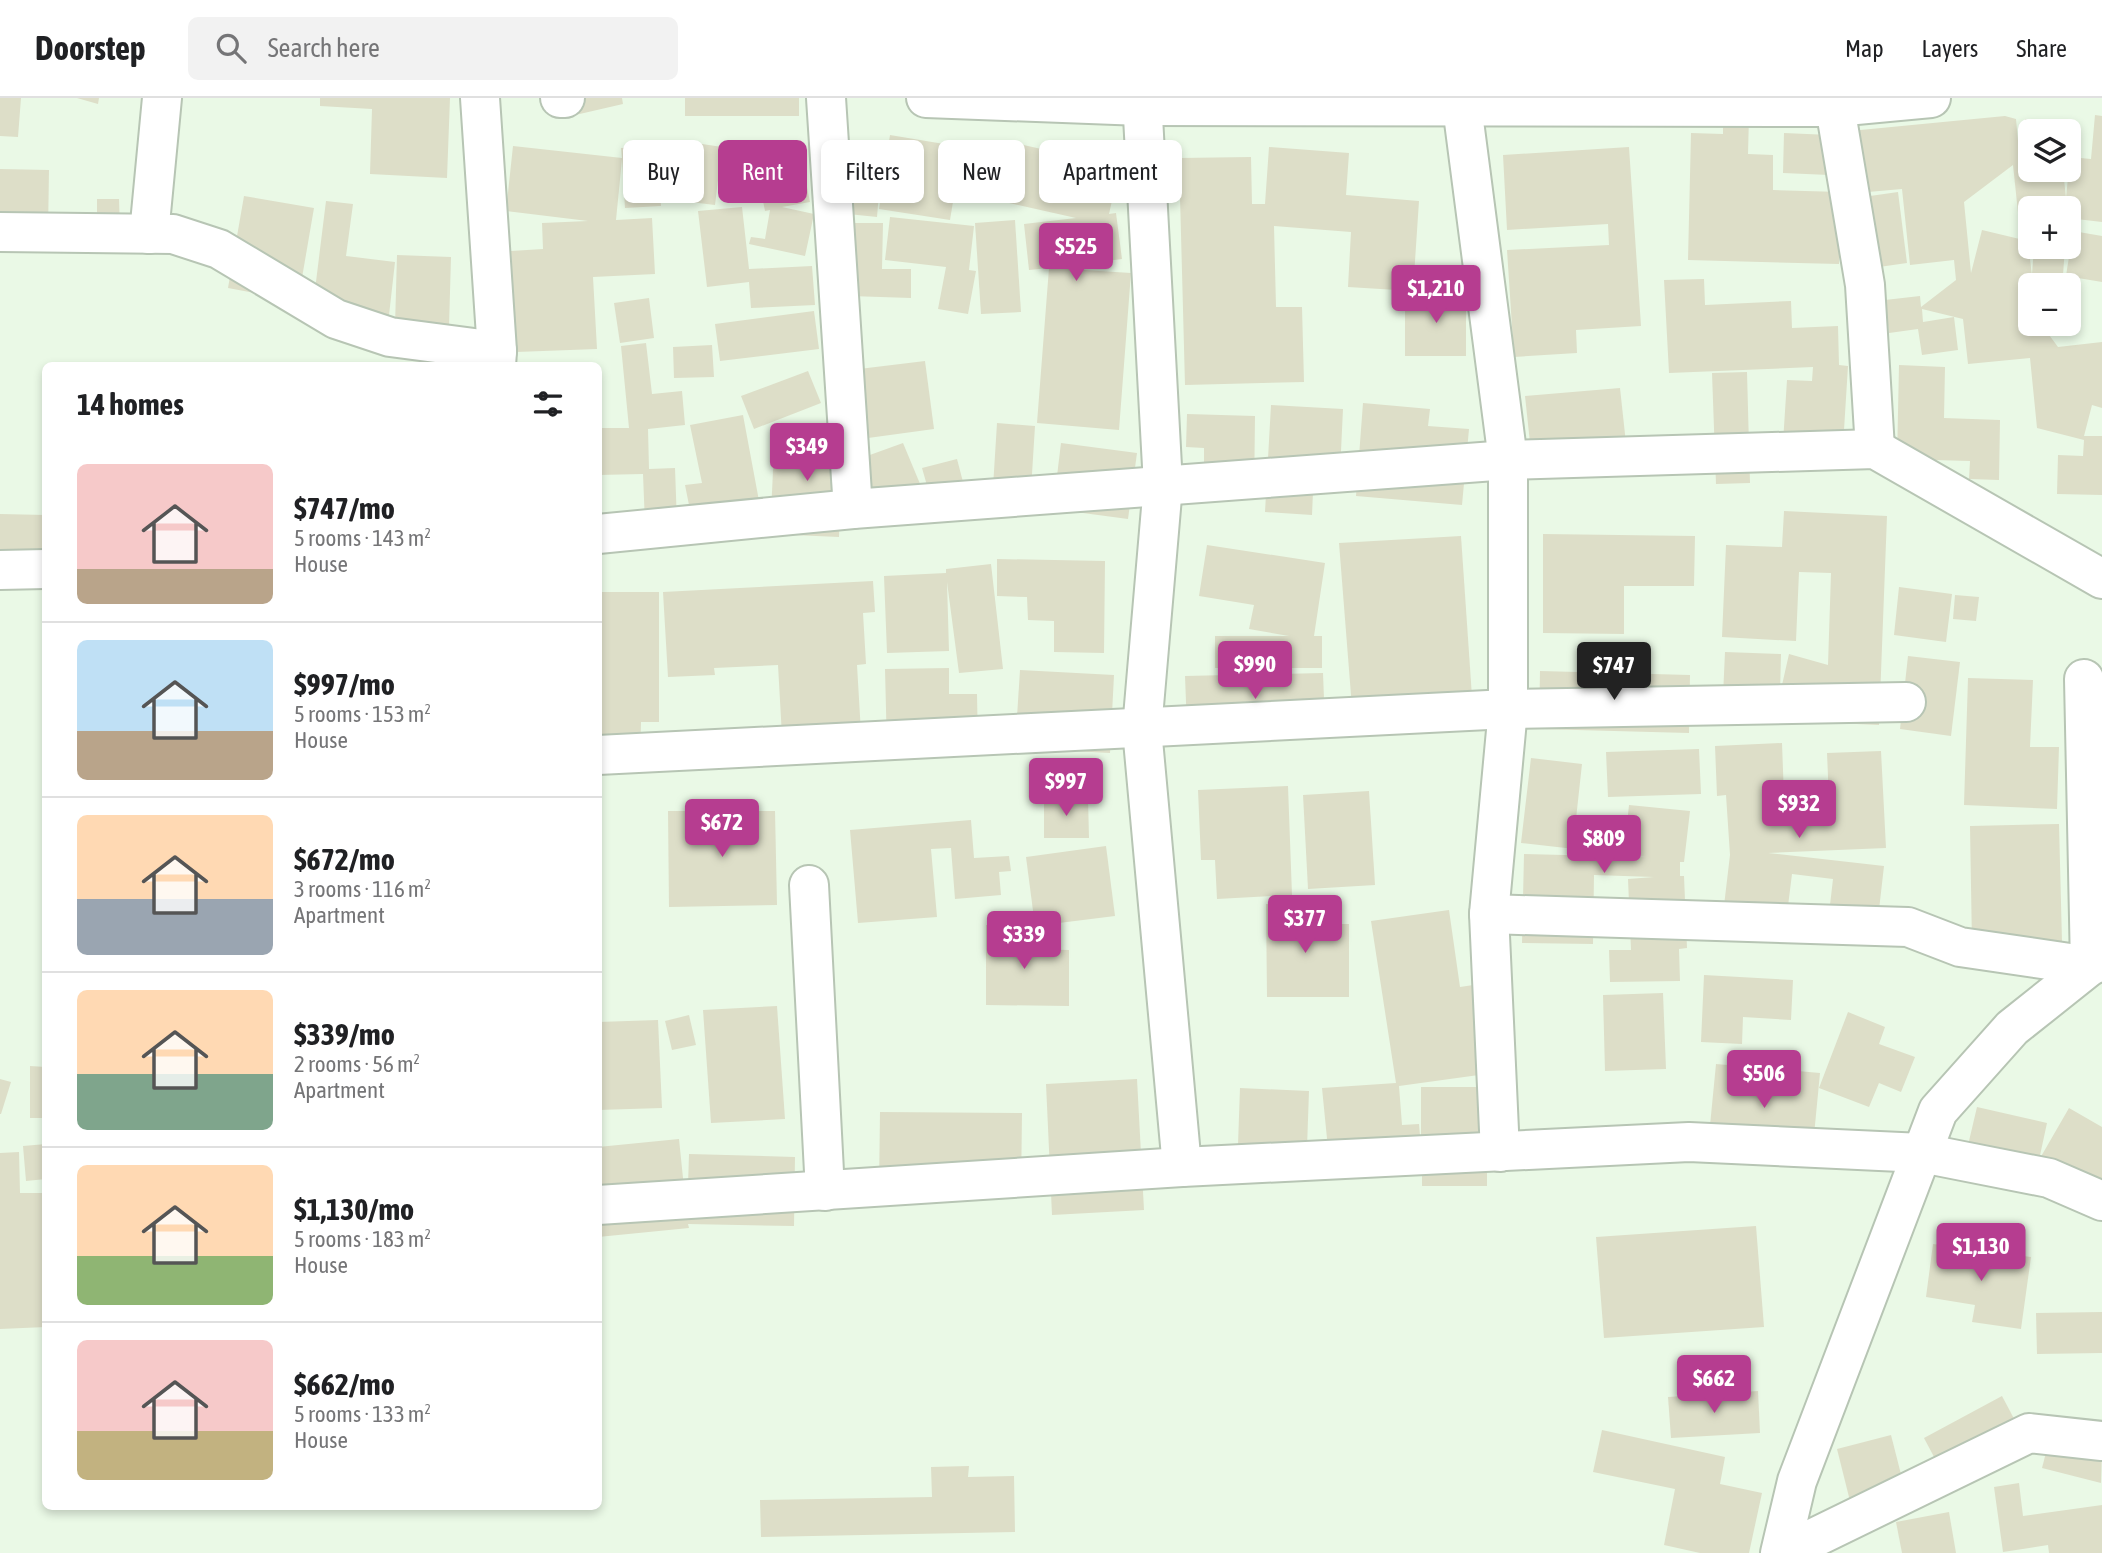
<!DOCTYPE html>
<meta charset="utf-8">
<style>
body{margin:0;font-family:"Asap Condensed",sans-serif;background:#f2f2f2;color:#202124;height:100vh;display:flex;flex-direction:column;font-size:26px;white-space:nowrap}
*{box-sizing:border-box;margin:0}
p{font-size:23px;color:#757577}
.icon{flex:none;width:38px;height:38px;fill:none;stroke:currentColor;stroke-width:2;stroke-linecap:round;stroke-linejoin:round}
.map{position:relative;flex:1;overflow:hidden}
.sheet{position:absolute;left:42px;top:264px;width:560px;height:1148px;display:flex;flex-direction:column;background:#fff;border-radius:10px;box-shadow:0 4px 10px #0003}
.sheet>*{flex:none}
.banner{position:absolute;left:623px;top:42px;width:665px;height:63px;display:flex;gap:14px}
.fabs{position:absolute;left:2018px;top:21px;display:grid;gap:14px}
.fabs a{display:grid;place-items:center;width:63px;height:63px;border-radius:10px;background:#fff;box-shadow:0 4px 10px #0003;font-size:35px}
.price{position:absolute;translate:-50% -60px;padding:0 16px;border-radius:7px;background:#b63d90;color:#fff;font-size:23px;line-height:46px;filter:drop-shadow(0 2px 4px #0008)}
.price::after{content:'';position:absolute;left:50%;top:42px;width:21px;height:16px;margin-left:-10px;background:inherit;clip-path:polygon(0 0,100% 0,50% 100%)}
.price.current{background:#222;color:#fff}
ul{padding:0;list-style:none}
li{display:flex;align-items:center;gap:21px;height:175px;padding:0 35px}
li+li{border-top:2px solid #e0e0e0}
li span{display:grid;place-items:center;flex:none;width:196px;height:140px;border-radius:10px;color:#555}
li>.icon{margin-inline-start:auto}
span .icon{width:84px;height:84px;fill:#fffc;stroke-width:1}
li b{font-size:30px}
h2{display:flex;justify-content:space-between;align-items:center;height:84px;padding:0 35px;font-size:30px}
.chip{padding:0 24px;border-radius:10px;background:#fff;box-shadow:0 4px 10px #0003;font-size:24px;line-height:63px}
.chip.current{background:#b63d90;color:#fff}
header{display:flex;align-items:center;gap:42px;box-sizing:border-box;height:98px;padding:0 35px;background:#fff;border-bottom:2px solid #e0e0e0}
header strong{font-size:33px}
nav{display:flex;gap:38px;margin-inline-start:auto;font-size:24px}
.search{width:490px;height:63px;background:#f2f2f2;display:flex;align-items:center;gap:18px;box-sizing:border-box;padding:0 24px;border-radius:10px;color:#757577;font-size:26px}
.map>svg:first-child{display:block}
.building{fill:#dddec8}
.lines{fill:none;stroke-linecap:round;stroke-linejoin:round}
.minor-casing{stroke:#b7c5b4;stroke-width:42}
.minor{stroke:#fff;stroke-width:38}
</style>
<header>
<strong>Doorstep</strong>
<div class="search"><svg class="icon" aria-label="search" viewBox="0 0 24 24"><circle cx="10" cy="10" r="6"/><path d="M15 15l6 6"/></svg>Search here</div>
<nav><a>Map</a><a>Layers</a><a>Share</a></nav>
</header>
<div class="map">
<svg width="2102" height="1455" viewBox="0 0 2102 1455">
<rect width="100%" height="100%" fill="#eaf9e6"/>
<g class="building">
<polygon points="0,0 21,0 18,39 0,38"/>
<polygon points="77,0 99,0 98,6"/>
<polygon points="320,0 450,0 447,80 370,76 372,11 320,8"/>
<polygon points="553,0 622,0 623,6 558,21"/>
<rect x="685" y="0" width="114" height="18"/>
<polygon points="1723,17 1749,18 1748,56 1773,57 1773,92 1841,94 1839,166 1688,162 1691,35 1723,36"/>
<polygon points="2095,17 2102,18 2102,124 2068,120 2068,110 2030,110 2030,123 2019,124 2013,67 1964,104 1971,175 1982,132 2028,143 2033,187 2030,187 2030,226 2041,226 2058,249 2102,244 2102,310 2092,307 2084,338 2102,338 2102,397 2057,396 2058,357 2083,358 2084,342 2037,330 2030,260 1968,266 1963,221 1922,211 1923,224 1954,219 1958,252 1922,257 1918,231 1889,235 1885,202 1920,198 1921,209 1956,182 1954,162 1910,167 1902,91 1868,94 1850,33 2005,18 2016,21 2018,43 2030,46 2030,72 2063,72 2066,100 2070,59 2091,61"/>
<polygon points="2025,21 2062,29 2061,33 2030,33 2030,41 2021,39"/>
<polygon points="1784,35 1830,37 1829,77 1783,75"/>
<polygon points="890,37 962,49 950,122 879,111"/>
<polygon points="689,44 722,49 715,107 682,103"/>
<polygon points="798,44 810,104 782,109 814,116 805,158 749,146 751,139 765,141 770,112 765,113 753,53"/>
<polygon points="854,44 883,47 877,119 848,116"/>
<polygon points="1019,46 1086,61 1088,51 1122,58 1109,116 1116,115 1122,161 1053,170 1131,175 1119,332 1037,325 1049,170 1029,172 1024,126 1076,120 987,100 990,87 1009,92"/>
<polygon points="513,48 622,60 621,50 657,48 661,108 625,110 622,61 616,122 652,120 655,176 593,179 597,251 516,254 511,153 543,151 542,125 588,123 506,113"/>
<polygon points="1269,49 1349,55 1346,97 1419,103 1413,193 1348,189 1351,134 1274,128 1276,209 1302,209 1304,284 1185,287 1179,60 1251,59 1252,106 1265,106"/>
<polygon points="1629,49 1641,228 1576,232 1577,255 1514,259 1507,152 1609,147 1608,126 1507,132 1503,57"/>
<polygon points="0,71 49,72 48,134 0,133"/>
<polygon points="1898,94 1907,165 1879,169 1870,98"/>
<polygon points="244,98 314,110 298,203 228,190"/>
<polygon points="97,101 119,101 120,131 97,130"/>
<polygon points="326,103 353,106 346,158 395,164 388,226 312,216"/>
<polygon points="742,109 749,171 812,168 815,207 751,210 749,184 707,189 698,113"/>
<polygon points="890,119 974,128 969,172 976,173 968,216 938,211 946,169 885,162"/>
<polygon points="1015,122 1021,214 981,216 975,125"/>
<polygon points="851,125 883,125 882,171 911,171 911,200 850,198"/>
<polygon points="2073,133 2102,138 2102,184 2066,178"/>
<polygon points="2034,149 2065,149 2063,177 2032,176"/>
<polygon points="397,157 451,159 449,229 395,228"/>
<polygon points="1704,181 1705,207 1791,203 1792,230 1838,228 1839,267 1848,268 1842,364 1782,360 1787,282 1812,283 1813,269 1669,275 1664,182"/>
<rect x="1405" y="196" width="61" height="62"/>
<polygon points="649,200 654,240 620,245 614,205"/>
<polygon points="814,213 819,251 720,263 715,226"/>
<polygon points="646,245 652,296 682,293 685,327 648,331 649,371 675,370 677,425 645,426 643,376 598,377 598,330 629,330 621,248"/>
<polygon points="712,247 714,279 674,280 673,249"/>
<polygon points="925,263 934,331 868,340 859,271"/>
<polygon points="1899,267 1945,269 1944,320 2000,322 1999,382 1969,381 1970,363 1897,361"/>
<polygon points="808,273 821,305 754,331 741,298"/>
<polygon points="1747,274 1750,385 1716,386 1712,275"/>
<polygon points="1620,290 1629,373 1534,382 1525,298"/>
<polygon points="1363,305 1430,311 1428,328 1469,331 1462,407 1356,398"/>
<polygon points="1271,307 1343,311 1339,395 1313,394 1312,417 1265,414"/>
<polygon points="1187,316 1255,318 1254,400 1204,399 1204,350 1186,349"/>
<polygon points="743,317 765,435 697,447 685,387 702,385 690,327"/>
<polygon points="997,325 1035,328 1030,408 992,405"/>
<polygon points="775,331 843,334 839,439 770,436"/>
<polygon points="903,345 928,405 878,423 856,362"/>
<polygon points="1061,345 1137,355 1128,421 1053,411"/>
<polygon points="957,361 968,403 934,412 922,370"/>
<polygon points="1784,413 1887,418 1879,627 1722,620 1725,554 1781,556 1780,596 1789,556 1828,567 1831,475 1799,474 1796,543 1722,539 1726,447 1782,449"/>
<polygon points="0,416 46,417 46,478 0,477"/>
<polygon points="1543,436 1695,438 1694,488 1624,488 1624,536 1543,535"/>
<polygon points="1461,438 1474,628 1354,635 1339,445"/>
<polygon points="1207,447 1325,465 1314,538 1322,538 1322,570 1215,570 1215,538 1289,538 1249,531 1254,507 1199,498"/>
<polygon points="997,461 1105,463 1104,555 1054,554 1054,523 1028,522 1027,499 997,498"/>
<polygon points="991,466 1003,571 959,575 947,484 949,553 887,555 884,478 946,475 946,471"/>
<polygon points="873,483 875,514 863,515 866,566 857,567 862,652 783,656 778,567 714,570 715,577 668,579 663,494"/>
<polygon points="1899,489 1952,496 1946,544 1894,537"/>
<polygon points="598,494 659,494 659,624 641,624 640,665 598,665"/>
<polygon points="1955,497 1979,499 1976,523 1953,521"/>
<polygon points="1908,558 1960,564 1951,638 1900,631"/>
<polygon points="949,570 949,596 977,596 978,650 887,652 885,571"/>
<polygon points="1020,572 1114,577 1110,655 1015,650"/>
<polygon points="1540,573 1690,577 1689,635 1539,631"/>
<polygon points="1323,575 1325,627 1187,630 1185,578"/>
<polygon points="1968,580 2033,582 2030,649 2059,649 2057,711 1964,707"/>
<polygon points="1782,645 1785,726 1830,725 1827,655 1881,653 1886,750 1768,755 1884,768 1876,838 1827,833 1833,781 1792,776 1784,840 1721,833 1730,757 1726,697 1717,698 1715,648"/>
<polygon points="1699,651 1701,696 1608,699 1606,654"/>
<polygon points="1531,660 1582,666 1576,721 1627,726 1629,707 1690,713 1684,764 1680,764 1680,778 1684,778 1687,850 1679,851 1680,883 1610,884 1609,852 1631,852 1628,781 1654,779 1594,777 1593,846 1522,845 1524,756 1645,759 1521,745"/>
<polygon points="1288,688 1292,797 1217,801 1215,762 1201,762 1198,692"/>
<polygon points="1369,693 1375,787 1308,791 1303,697"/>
<polygon points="1044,700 1088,700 1089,740 1044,740"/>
<polygon points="668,713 775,713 777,807 669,809"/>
<polygon points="971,722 974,760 1009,758 1011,773 999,774 1001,797 955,801 951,750 931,751 937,819 858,825 850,732"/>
<polygon points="2059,726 2062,844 1972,847 1970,728"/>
<polygon points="1106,748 1115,818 1035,828 1026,759"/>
<polygon points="1266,806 1305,806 1305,826 1349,826 1349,899 1267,899"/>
<polygon points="1449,812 1460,889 1480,886 1486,976 1399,988 1402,1027 1419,1026 1421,1049 1421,989 1487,989 1487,1088 1422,1088 1422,1075 1331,1081 1322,990 1396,985 1371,823"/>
<polygon points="986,827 1025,827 1026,851 1069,852 1069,908 986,907"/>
<polygon points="1704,877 1793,882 1791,922 1743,919 1742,946 1701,944"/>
<polygon points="1663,895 1666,971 1605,973 1603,897"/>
<polygon points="777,908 785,1021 711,1025 703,912"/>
<polygon points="1848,914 1885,929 1879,946 1915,959 1901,994 1879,985 1869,1009 1819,990"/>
<polygon points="689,917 696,947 672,952 665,923"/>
<polygon points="658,922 662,1010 598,1012 598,924"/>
<polygon points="1716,966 1820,975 1812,1058 1708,1048"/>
<polygon points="30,968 46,969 46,1020 30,1020"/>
<polygon points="0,981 11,984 1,1016 0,1016"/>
<polygon points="1137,981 1144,1112 1052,1117 1046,986"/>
<polygon points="1240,990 1309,993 1306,1078 1237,1075"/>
<polygon points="1977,1009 2047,1025 2039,1062 2069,1010 2102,1029 2102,1121 2034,1081 1961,1077"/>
<polygon points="880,1014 1022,1015 1021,1093 879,1091"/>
<polygon points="679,1041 687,1119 689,1056 795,1059 794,1128 688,1126 689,1130 598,1139 598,1049"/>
<polygon points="46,1046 46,1081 26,1083 23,1048"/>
<polygon points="19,1054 20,1095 46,1095 46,1229 0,1231 0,1055"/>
<polygon points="1756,1128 1764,1229 1604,1240 1596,1139"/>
<polygon points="1933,1146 2031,1159 2021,1231 1972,1224 1975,1207 1926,1199"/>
<polygon points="2102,1214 2102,1255 2037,1256 2036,1215"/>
<polygon points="1758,1293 1760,1335 1671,1340 1668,1299"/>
<polygon points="2002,1298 2020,1332 1942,1374 1924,1340"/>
<polygon points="1602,1332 1725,1359 1720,1386 1762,1395 1749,1455 1700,1455 1664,1447 1675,1391 1593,1374"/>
<polygon points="1891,1337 1905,1392 1851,1407 1837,1351"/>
<polygon points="2050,1339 2102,1351 2101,1385 2042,1370"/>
<polygon points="969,1368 968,1379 1014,1378 1015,1434 761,1439 760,1402 932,1399 931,1369"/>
<polygon points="2019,1385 2023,1418 2102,1407 2102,1455 2049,1455 2048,1447 2003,1454 1994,1389"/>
<polygon points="1949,1414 1956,1455 1902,1455 1896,1424"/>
</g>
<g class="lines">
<g class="minor-casing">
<g id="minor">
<polyline points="480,0 497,253 496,268"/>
<polyline points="560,0 565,0"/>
<polyline points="826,0 853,411"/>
<polyline points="926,0 1142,8 1835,9 1931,0"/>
<polyline points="1142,0 1163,387 1142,631 1182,1069"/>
<polyline points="1463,0 1462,8 1508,362 1508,611 1489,816 1500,1054"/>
<polyline points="1835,9 1865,187 1875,351"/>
<polyline points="0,134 173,136 219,151 336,221 390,239 497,253"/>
<polyline points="149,136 162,0"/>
<polyline points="598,436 853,411 1508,362 1875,351 2102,481"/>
<polyline points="0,472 46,471"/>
<polyline points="598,657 1508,611 1906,604"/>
<polyline points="809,787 825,1093"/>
<polyline points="1489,816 1908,829 1960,849 2090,868 2084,581"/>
<polyline points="598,1107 1182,1069 1689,1044 1922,1055 2049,1080 2102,1103"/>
<polyline points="1780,1455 1797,1383 1938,1013 2012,930 2090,868 2102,863"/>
<polyline points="1783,1455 2029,1335 2102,1343"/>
</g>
</g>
<use href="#minor" class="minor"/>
</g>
</svg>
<div class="fabs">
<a><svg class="icon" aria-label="layers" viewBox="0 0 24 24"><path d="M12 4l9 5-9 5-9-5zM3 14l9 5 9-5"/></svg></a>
<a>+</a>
<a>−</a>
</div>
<b class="price" style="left:1076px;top:185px">$525</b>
<b class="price" style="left:1436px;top:227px">$1,210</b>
<b class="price" style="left:807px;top:385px">$349</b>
<b class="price" style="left:1255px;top:603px">$990</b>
<b class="price current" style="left:1614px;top:604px">$747</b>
<b class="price" style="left:1066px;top:720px">$997</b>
<b class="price" style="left:1799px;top:742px">$932</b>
<b class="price" style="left:722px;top:761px">$672</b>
<b class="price" style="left:1604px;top:777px">$809</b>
<b class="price" style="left:1305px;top:857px">$377</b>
<b class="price" style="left:1024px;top:873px">$339</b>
<b class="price" style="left:1764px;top:1012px">$506</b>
<b class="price" style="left:1981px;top:1185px">$1,130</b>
<b class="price" style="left:1714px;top:1317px">$662</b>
<div class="banner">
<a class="chip">Buy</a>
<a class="chip current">Rent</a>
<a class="chip">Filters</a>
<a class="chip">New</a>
<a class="chip">Apartment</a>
</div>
<section class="sheet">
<h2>14 homes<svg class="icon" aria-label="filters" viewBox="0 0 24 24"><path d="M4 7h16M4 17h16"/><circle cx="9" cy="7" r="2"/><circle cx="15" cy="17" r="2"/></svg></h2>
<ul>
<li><span style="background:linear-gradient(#f6c9c9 75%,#b9a48a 0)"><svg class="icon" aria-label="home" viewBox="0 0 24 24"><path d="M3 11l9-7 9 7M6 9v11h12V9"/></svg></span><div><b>$747/mo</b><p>5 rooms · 143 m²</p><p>House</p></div></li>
<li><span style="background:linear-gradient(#bfe0f5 65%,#b9a48a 0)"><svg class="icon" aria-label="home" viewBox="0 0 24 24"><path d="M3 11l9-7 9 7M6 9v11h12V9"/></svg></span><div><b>$997/mo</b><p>5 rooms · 153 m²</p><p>House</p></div></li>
<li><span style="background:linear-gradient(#ffd9b3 60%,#9aa5b1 0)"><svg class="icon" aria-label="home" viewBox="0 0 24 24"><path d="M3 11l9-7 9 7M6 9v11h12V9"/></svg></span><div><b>$672/mo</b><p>3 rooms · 116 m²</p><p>Apartment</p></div></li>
<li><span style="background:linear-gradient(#ffd9b3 60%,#7fa58c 0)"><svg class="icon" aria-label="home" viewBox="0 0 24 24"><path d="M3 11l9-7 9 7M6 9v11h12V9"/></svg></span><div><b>$339/mo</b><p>2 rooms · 56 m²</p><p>Apartment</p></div></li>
<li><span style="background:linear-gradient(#ffd9b3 65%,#8fb573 0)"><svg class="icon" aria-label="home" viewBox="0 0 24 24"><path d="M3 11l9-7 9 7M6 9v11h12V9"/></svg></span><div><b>$1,130/mo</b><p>5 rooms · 183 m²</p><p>House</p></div></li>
<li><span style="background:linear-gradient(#f6c9c9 65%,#c2b280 0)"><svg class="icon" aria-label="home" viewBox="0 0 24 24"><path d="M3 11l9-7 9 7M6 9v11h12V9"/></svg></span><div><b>$662/mo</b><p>5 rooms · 133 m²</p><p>House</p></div></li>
</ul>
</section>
</div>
